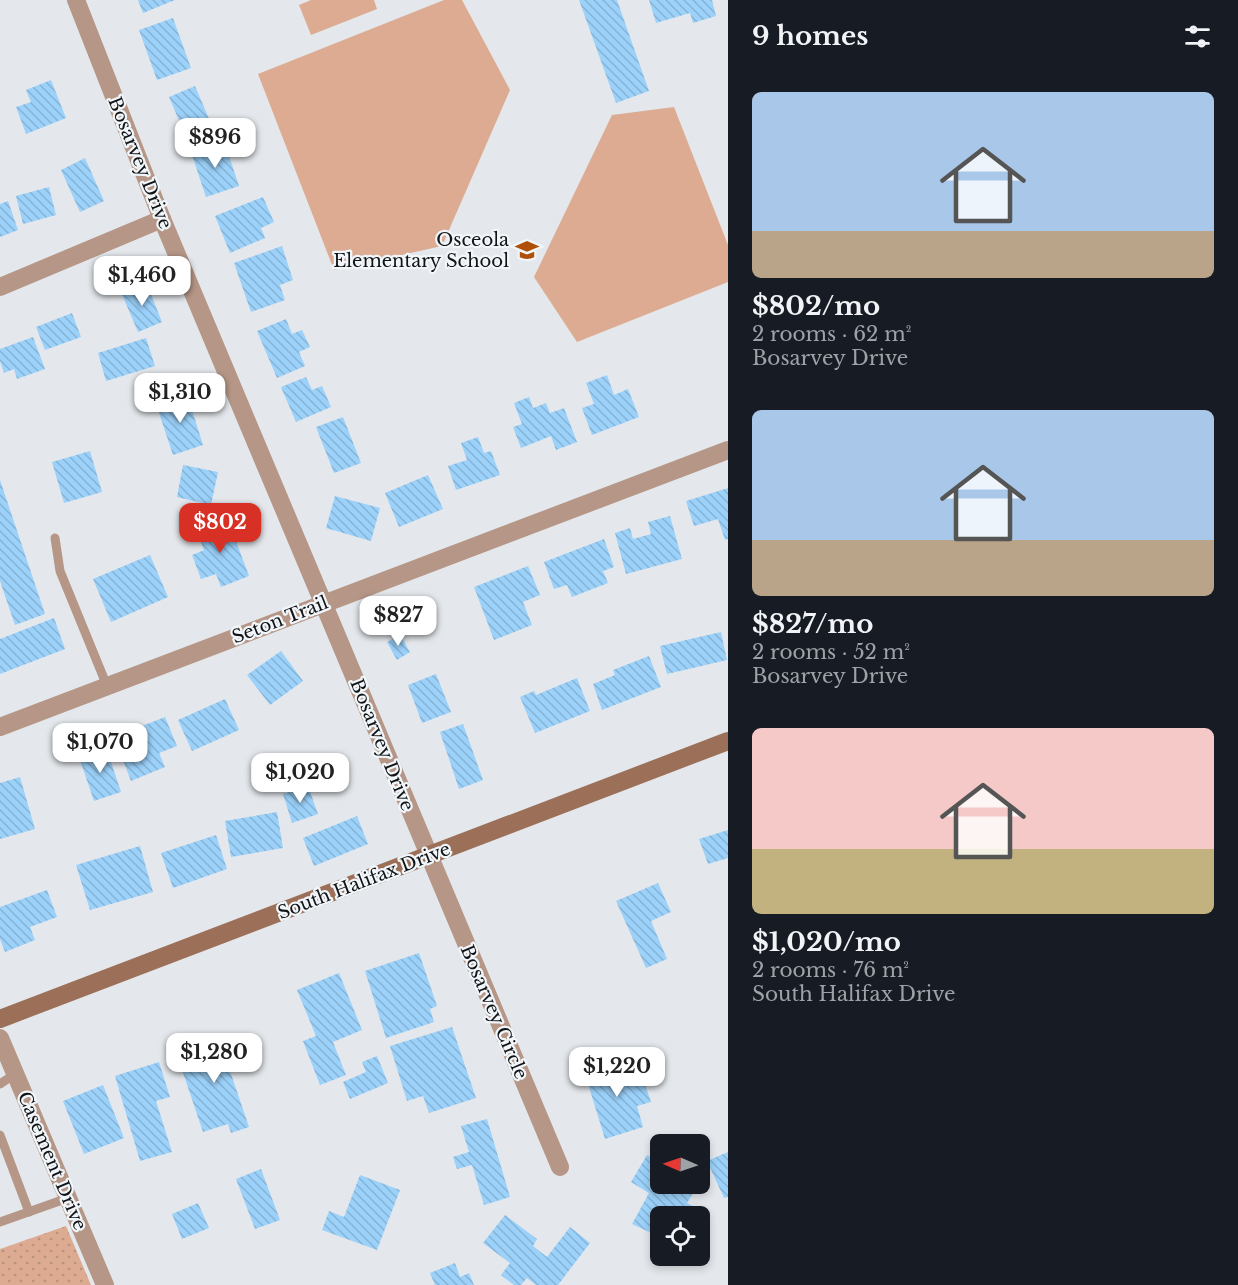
<!DOCTYPE html>
<meta charset="utf-8">
<style>
body{margin:0;font-family:"Libre Baskerville",serif;background:#20242c;color:#f1f3f6;height:100vh;display:flex;flex-direction:column;font-size:22px;white-space:nowrap}
*{box-sizing:border-box;margin:0}
p{font-size:20px;color:#9ea1a6}
.icon{flex:none;width:33px;height:33px;fill:none;stroke:currentColor;stroke-width:2;stroke-linecap:round;stroke-linejoin:round}
.map{position:relative;flex:1;overflow:hidden}
.panel{display:flex;flex-direction:column;background:#171b24;width:510px}
.panel>*{flex:none}
.needle{width:39px;rotate:272deg}
.controls{position:absolute;left:650px;top:1134px;display:grid;gap:12px}
.controls a{display:grid;place-items:center;width:60px;height:60px;border-radius:9px;background:#171b24;box-shadow:0 3px 9px #0003;font-size:30px}
.price{position:absolute;translate:-50% -51px;padding:0 14px;border-radius:12px;background:#fff;color:#222;font-size:20px;line-height:39px;filter:drop-shadow(0 2px 3px #0008)}
.price::after{content:'';position:absolute;left:50%;top:36px;width:18px;height:14px;margin-left:-9px;background:inherit;clip-path:polygon(0 0,100% 0,50% 100%)}
.price.selected{background:#d93025;color:#fff}
ul{padding:0;list-style:none}
li{display:grid;align-content:center;gap:12px;height:318px;padding:0 24px}
li span{display:grid;place-items:center;height:186px;border-radius:9px;color:#555}
li>.icon{margin-inline-start:auto}
span .icon{width:108px;height:108px;fill:#fffc;stroke-width:1}
li b{font-size:26px}
h2{display:flex;justify-content:space-between;align-items:center;height:72px;padding:0 24px;font-size:26px}
main{display:flex;flex:1;min-height:0}
.map>svg:first-child{display:block}
.green{fill:#dcab92}
.park{fill:url(#park-dots)}
.building{fill:url(#building-back-hatch)}
.lines{fill:none;stroke-linecap:round;stroke-linejoin:round}
.lane{stroke:#b69787;stroke-width:9}
.street{stroke:#b69787;stroke-width:18}
.secondary{stroke:#9c6f58;stroke-width:18}
.labels{text-anchor:middle;dominant-baseline:central;stroke-width:4.5;stroke-linejoin:round;paint-order:stroke}
.street-label{font-size:18px;fill:#121314;stroke:#f1f6fa}
.poi-label{font-size:18px;fill:#121314;stroke:#f1f6fa;text-anchor:end}
</style>
<main>
<div class="map">
<svg width="728" height="1285" viewBox="0 0 728 1285">
<defs>
<pattern id="park-dots" width="8" height="8" patternUnits="userSpaceOnUse" patternTransform="scale(1.5)"><rect width="8" height="8" fill="#dcab92"/><path d="M2 2h.1M6 6h.1" fill="none" stroke="#bc927d" stroke-width="1.8" stroke-linecap="round"/></pattern>
<pattern id="building-back-hatch" width="6" height="6" patternUnits="userSpaceOnUse" patternTransform="scale(1.5)"><rect width="6" height="6" fill="#9cd1fa"/><path d="M-1 5l2 2M0 0l6 6M5-1l2 2" fill="none" stroke="#85b3d5"/></pattern>
</defs>
<rect width="100%" height="100%" fill="#e4e8ec"/>
<g class="green">
<polygon points="311,0 374,0 377,9 311,35 299,5"/>
<polygon points="444,0 462,0 510,90 442,246 334,270 258,74"/>
<polygon points="674,107 728,245 728,282 577,342 534,277 612,115"/>
</g>
<polygon class="park" points="66,1226 91,1285 0,1285 0,1249"/>
<g class="building">
<polygon points="138,0 175,0 143,13"/>
<polygon points="579,0 617,0 649,91 616,103"/>
<polygon points="649,0 712,0 716,16 693,23 690,13 656,23"/>
<polygon points="173,18 191,68 157,80 139,30"/>
<polygon points="51,80 66,118 26,134 16,107 31,102 26,90"/>
<polygon points="195,86 213,128 187,139 169,97"/>
<polygon points="224,141 239,186 206,197 191,152"/>
<polygon points="85,158 104,201 80,212 61,170"/>
<polygon points="49,187 56,215 23,224 16,196"/>
<polygon points="263,197 274,222 261,228 265,238 230,253 215,216"/>
<polygon points="8,201 18,230 0,237 0,204"/>
<polygon points="282,246 293,280 280,285 285,300 251,312 234,263"/>
<polygon points="146,282 162,322 138,332 121,292"/>
<polygon points="72,313 81,337 45,350 36,327"/>
<polygon points="286,319 292,334 302,330 310,347 299,352 305,366 277,378 257,331"/>
<polygon points="33,337 45,369 17,379 14,369 4,373 0,361 0,349"/>
<polygon points="146,338 155,366 106,381 98,353"/>
<polygon points="607,375 614,395 628,389 639,417 592,435 582,408 594,404 586,383"/>
<polygon points="306,377 312,390 322,386 331,407 296,422 281,387"/>
<polygon points="187,394 203,445 173,455 156,404"/>
<polygon points="529,397 533,408 546,403 550,413 564,408 577,442 556,450 551,436 521,448 513,427 522,424 514,403"/>
<polygon points="343,417 361,463 334,473 316,427"/>
<polygon points="478,437 484,453 491,451 500,475 456,490 448,466 467,460 461,443"/>
<polygon points="90,451 102,492 64,503 52,462"/>
<polygon points="183,465 218,472 211,505 177,497"/>
<polygon points="428,475 443,509 399,527 385,493"/>
<polygon points="0,480 45,614 15,625 0,581"/>
<polygon points="728,488 728,539 725,540 718,519 694,526 686,501"/>
<polygon points="335,496 380,508 371,541 326,528"/>
<polygon points="670,516 682,559 626,574 615,533 630,528 633,539 651,534 648,522"/>
<polygon points="227,517 249,576 221,587 216,574 201,579 192,555 204,550 196,529"/>
<polygon points="604,539 614,567 603,571 608,583 572,597 567,585 554,589 544,562"/>
<polygon points="150,555 168,597 111,622 93,579"/>
<polygon points="528,566 540,595 523,602 532,625 494,640 474,587"/>
<polygon points="54,618 65,649 0,674 0,639"/>
<polygon points="721,632 727,660 667,674 660,646"/>
<polygon points="400,635 410,652 397,660 387,642"/>
<polygon points="281,651 303,681 270,705 247,675"/>
<polygon points="649,656 661,687 602,710 593,684 615,675 613,670"/>
<polygon points="436,674 451,712 422,723 408,685"/>
<polygon points="577,678 590,711 535,733 520,697 534,691 536,695"/>
<polygon points="225,699 239,730 192,751 178,720"/>
<polygon points="165,717 177,746 159,753 165,767 131,781 114,737"/>
<polygon points="463,724 483,780 459,789 440,732"/>
<polygon points="106,747 121,792 94,801 79,757"/>
<polygon points="20,777 35,829 0,839 0,783"/>
<polygon points="308,786 318,814 292,823 283,794"/>
<polygon points="277,812 283,848 231,857 225,821"/>
<polygon points="357,816 368,844 314,866 303,838"/>
<polygon points="728,830 728,858 708,864 699,839"/>
<polygon points="216,835 227,869 173,888 161,853"/>
<polygon points="140,846 153,892 90,910 76,865"/>
<polygon points="658,883 671,912 651,921 667,959 646,968 616,901"/>
<polygon points="47,890 57,917 30,927 35,940 5,952 0,939 0,907"/>
<polygon points="419,953 437,1006 430,1009 434,1022 386,1038 365,971"/>
<polygon points="339,973 362,1030 333,1042 346,1075 320,1085 303,1041 316,1036 297,990"/>
<polygon points="452,1027 476,1098 429,1113 423,1096 407,1101 390,1046"/>
<polygon points="231,1034 240,1061 228,1065 249,1127 231,1133 228,1124 203,1132 176,1052"/>
<polygon points="377,1056 388,1083 350,1099 343,1082 366,1072 362,1062"/>
<polygon points="629,1060 636,1083 644,1081 651,1102 637,1106 643,1127 605,1139 585,1074"/>
<polygon points="159,1062 170,1097 156,1101 172,1152 140,1161 115,1076"/>
<polygon points="103,1085 124,1138 84,1154 63,1101"/>
<polygon points="487,1119 510,1197 484,1205 472,1165 457,1169 453,1157 469,1152 461,1126"/>
<polygon points="728,1152 728,1197 724,1198 707,1161"/>
<polygon points="647,1155 660,1163 660,1184 698,1185 687,1203 694,1207 688,1216 660,1216 660,1237 632,1224 649,1193 631,1182"/>
<polygon points="261,1169 280,1220 255,1229 236,1179"/>
<polygon points="360,1175 400,1190 377,1250 322,1230 329,1211 344,1217"/>
<polygon points="198,1203 209,1228 182,1239 172,1214"/>
<polygon points="505,1215 537,1239 533,1246 547,1257 570,1227 590,1243 558,1285 536,1285 527,1278 521,1285 514,1285 501,1275 510,1263 483,1243"/>
<polygon points="455,1263 460,1277 469,1273 474,1285 435,1285 430,1273"/>
</g>
<g class="lines">
<g class="lane">
<polyline points="55,538 60,571 107,686"/>
<polyline points="0,1084 15,1074"/>
<polyline points="0,1135 29,1212"/>
<polyline points="0,1222 68,1198"/>
</g>
<g class="street">
<polyline points="76,0 162,219 560,1167"/>
<polyline points="0,287 162,219"/>
<polyline points="0,727 728,450"/>
<polyline points="0,1038 105,1285"/>
</g>
<polyline class="secondary" points="0,1019 728,741"/>
</g>
<defs>
<g id="school-bare" transform="scale(1.8)"><path d="M0-5L7-2L0 1L-7-2ZM-4 1L0 2.5L4 1V4Q0 6-4 4Z" fill="#b05008" stroke="#f1f6fa" stroke-width="2.5" paint-order="stroke"/></g>
</defs>
<g fill-rule="evenodd">
<use href="#school-bare" x="527" y="250"/>
</g>
<g class="labels">
<g class="street-label">
<text transform="translate(140 163) rotate(68)">Bosarvey Drive</text>
<text transform="translate(280 620) rotate(-21)">Seton Trail</text>
<text transform="translate(382 745) rotate(68)">Bosarvey Drive</text>
<text transform="translate(364 881) rotate(-21)">South Halifax Drive</text>
<text transform="translate(494 1012) rotate(67)">Bosarvey Circle</text>
<text transform="translate(52 1161) rotate(67)">Casement Drive</text>
</g>
<g class="poi-label">
<text x="509" y="240">Osceola<tspan x="509" dy="21">Elementary School</tspan></text>
</g>
</g>
</svg>
<div class="controls">
<a><svg class="needle" viewBox="-14 -14 28 28"><path d="M0-13l5 13h-10z" fill="#e53935"/><path d="M0 13l5-13h-10z" fill="#9ea1a6"/></svg></a>
<a><svg class="icon" aria-label="locate" viewBox="0 0 24 24"><circle cx="12" cy="12" r="6"/><path d="M12 2v4M12 18v4M2 12h4M18 12h4"/></svg></a>
</div>
<b class="price" style="left:215px;top:169px">$896</b>
<b class="price" style="left:142px;top:307px">$1,460</b>
<b class="price" style="left:180px;top:424px">$1,310</b>
<b class="price selected" style="left:220px;top:554px">$802</b>
<b class="price" style="left:398px;top:647px">$827</b>
<b class="price" style="left:100px;top:774px">$1,070</b>
<b class="price" style="left:300px;top:804px">$1,020</b>
<b class="price" style="left:214px;top:1084px">$1,280</b>
<b class="price" style="left:617px;top:1098px">$1,220</b>
</div>
<section class="panel">
<h2>9 homes<svg class="icon" aria-label="filters" viewBox="0 0 24 24"><path d="M4 7h16M4 17h16"/><circle cx="9" cy="7" r="2"/><circle cx="15" cy="17" r="2"/></svg></h2>
<ul>
<li><span style="background:linear-gradient(#a9c7e8 75%,#b9a48a 0)"><svg class="icon" aria-label="home" viewBox="0 0 24 24"><path d="M3 11l9-7 9 7M6 9v11h12V9"/></svg></span><div><b>$802/mo</b><p>2 rooms · 62 m²</p><p>Bosarvey Drive</p></div></li>
<li><span style="background:linear-gradient(#a9c7e8 70%,#b9a48a 0)"><svg class="icon" aria-label="home" viewBox="0 0 24 24"><path d="M3 11l9-7 9 7M6 9v11h12V9"/></svg></span><div><b>$827/mo</b><p>2 rooms · 52 m²</p><p>Bosarvey Drive</p></div></li>
<li><span style="background:linear-gradient(#f6c9c9 65%,#c2b280 0)"><svg class="icon" aria-label="home" viewBox="0 0 24 24"><path d="M3 11l9-7 9 7M6 9v11h12V9"/></svg></span><div><b>$1,020/mo</b><p>2 rooms · 76 m²</p><p>South Halifax Drive</p></div></li>
</ul>
</section>
</main>
